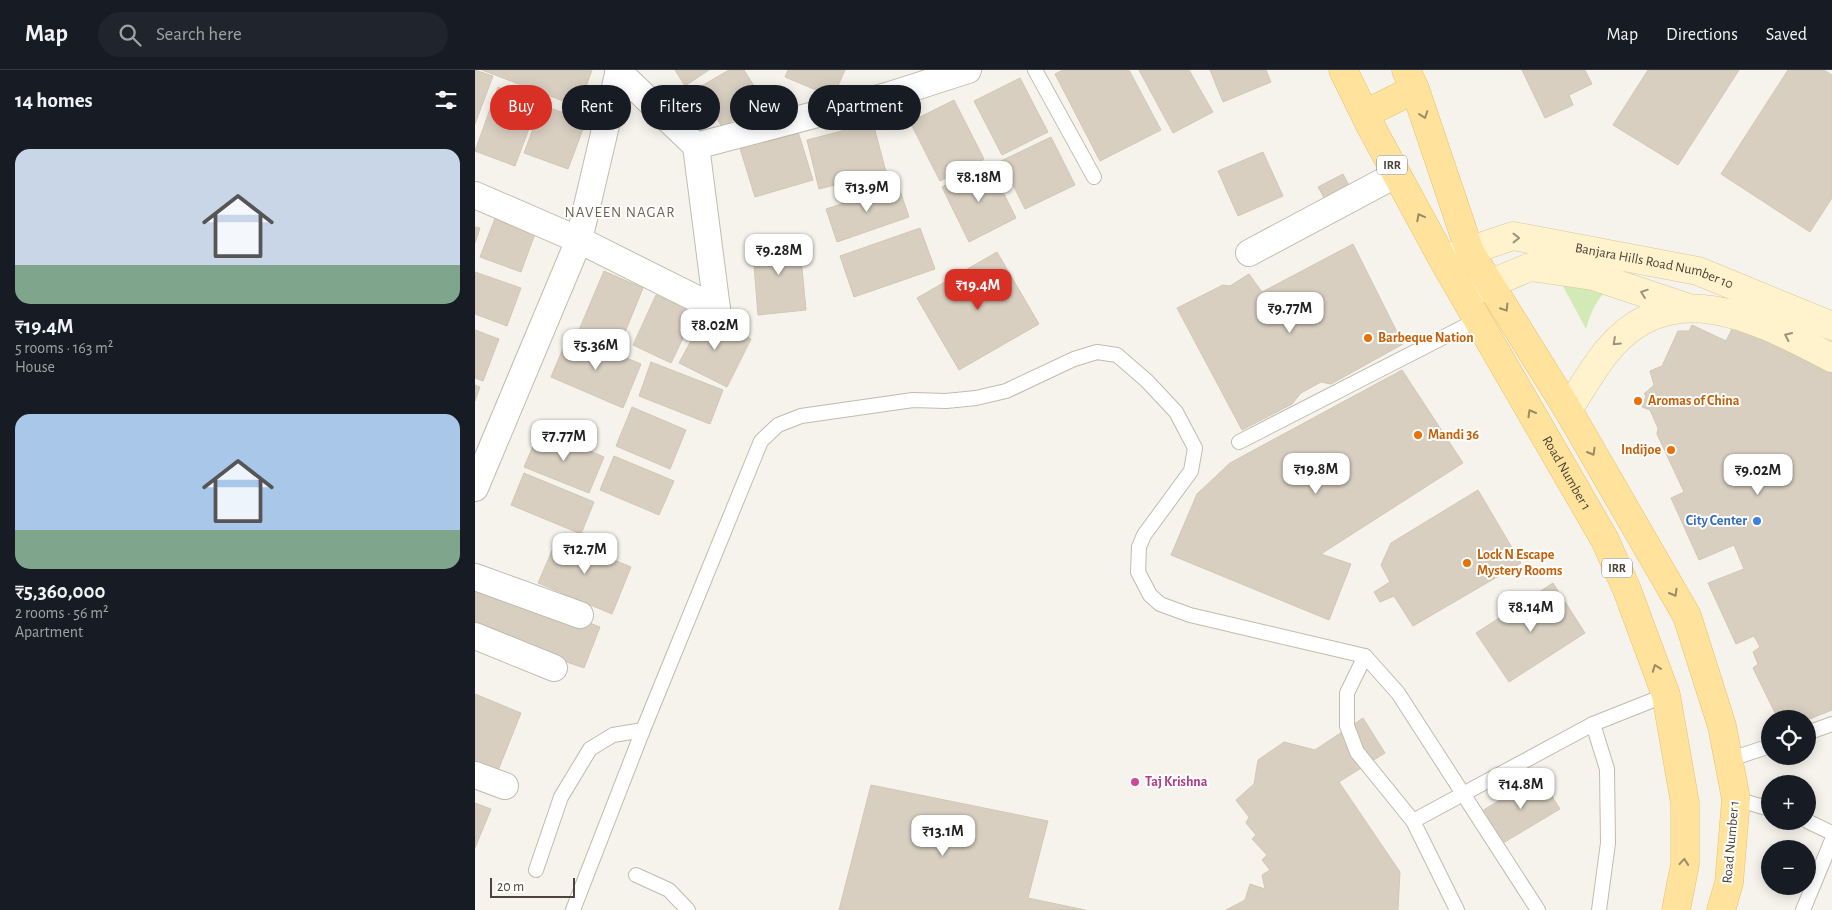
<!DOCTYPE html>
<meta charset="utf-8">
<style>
body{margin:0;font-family:"Alegreya Sans",sans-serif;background:#20242c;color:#f1f3f6;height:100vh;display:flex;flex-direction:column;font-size:19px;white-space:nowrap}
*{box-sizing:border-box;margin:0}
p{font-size:16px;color:#9ea1a6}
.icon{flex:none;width:28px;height:28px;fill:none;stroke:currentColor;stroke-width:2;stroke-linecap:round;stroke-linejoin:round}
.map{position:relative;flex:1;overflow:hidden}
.drawer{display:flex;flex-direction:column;background:#171b24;width:475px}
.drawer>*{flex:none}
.hud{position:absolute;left:15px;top:15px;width:475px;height:45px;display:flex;gap:10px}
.tools{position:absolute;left:1286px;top:640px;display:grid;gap:10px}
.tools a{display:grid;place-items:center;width:55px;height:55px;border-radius:50%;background:#171b24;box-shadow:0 2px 12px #0003;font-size:25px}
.scale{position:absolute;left:15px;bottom:12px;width:85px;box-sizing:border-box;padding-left:5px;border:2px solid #4b4439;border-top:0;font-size:14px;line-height:18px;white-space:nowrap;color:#4b4439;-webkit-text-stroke:4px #fff;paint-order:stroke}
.price{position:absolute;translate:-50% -42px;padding:0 11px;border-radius:10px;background:#fff;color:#222;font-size:16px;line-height:32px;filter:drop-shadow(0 1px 2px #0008)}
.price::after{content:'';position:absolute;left:50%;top:30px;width:15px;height:11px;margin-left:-8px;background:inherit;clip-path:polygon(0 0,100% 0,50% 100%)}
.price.selected{background:#d93025;color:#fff}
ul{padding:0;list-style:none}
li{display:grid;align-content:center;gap:10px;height:265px;padding:0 15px}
li span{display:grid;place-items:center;height:155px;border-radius:15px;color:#555}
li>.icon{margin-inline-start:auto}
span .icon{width:90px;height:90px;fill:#fffc;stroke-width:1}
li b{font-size:21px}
h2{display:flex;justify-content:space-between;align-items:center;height:60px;padding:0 15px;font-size:21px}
.pill{padding:0 18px;border-radius:22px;background:#171b24;box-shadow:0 2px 12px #0003;font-size:18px;line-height:45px}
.pill.selected{background:#d93025;color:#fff}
header{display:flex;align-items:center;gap:30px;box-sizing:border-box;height:70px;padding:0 25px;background:#171b24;border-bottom:1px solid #363941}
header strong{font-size:24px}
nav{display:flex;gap:28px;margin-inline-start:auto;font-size:18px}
.search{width:350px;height:45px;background:#20242c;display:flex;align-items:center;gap:12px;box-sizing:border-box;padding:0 18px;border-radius:28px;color:#9ea1a6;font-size:19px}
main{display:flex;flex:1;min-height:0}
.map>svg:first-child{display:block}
.green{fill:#d2eab5}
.building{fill:#d8cfc1;stroke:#d3c7b4}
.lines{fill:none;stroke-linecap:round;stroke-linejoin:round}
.service-casing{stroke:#c2bbae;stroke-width:16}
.minor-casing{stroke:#c2bbae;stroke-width:28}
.secondary-casing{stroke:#d6c79b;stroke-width:29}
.primary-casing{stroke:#e6c16a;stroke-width:29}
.service{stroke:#fff;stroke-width:14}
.minor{stroke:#fff;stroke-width:26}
.secondary{stroke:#fff3cd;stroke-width:28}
.primary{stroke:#ffe39c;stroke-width:28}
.oneway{stroke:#9c8c66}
.oneway2{stroke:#9c937c}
.food-dot{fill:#e8710a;stroke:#fff;stroke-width:2}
.shop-dot{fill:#3f7fe0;stroke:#fff;stroke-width:2}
.hotel-dot{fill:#d1479c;stroke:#fff;stroke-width:2}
.labels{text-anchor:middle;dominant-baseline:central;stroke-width:4;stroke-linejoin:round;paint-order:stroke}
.shield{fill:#fff;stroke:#817c74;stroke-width:1}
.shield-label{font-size:12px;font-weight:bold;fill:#4b4439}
.street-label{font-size:14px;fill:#4b4439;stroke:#fff}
.food-label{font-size:14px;font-weight:bold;fill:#c56008;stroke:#fff;text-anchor:start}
.shop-label{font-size:14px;font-weight:bold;fill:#366cbe;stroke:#fff;text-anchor:end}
.hotel-label{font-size:14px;font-weight:bold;fill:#b23c85;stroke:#fff;text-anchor:start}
.neighbourhood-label{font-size:15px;letter-spacing:1px;fill:#6e6250;stroke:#fff}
</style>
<header>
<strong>Map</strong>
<div class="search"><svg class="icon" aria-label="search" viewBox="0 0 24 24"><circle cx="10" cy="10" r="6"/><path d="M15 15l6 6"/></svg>Search here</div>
<nav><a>Map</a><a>Directions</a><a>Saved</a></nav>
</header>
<main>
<section class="drawer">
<h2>14 homes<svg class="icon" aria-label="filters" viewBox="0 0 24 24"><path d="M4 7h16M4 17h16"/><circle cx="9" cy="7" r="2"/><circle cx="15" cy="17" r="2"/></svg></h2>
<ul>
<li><span style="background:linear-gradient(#c9d6e8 75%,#7fa58c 0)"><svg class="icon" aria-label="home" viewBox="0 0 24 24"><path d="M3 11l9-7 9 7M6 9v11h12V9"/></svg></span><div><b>₹19.4M</b><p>5 rooms · 163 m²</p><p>House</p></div></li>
<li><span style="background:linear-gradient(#a9c7e8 75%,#7fa58c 0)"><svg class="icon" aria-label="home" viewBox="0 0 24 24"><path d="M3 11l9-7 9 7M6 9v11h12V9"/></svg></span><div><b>₹5,360,000</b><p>2 rooms · 56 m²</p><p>Apartment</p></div></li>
</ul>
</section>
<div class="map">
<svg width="1357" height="840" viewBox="0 0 1357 840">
<rect width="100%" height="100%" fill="#f6f3ec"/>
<path class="green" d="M1067,177L1153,202C1130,219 1119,230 1111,259Z"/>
<g class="building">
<polygon points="0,0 18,6 0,54"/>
<polygon points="7,0 117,0 104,37"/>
<polygon points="200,0 234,0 210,16"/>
<polygon points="254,0 269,0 289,32 247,57 223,18"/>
<polygon points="313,0 370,0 358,27 310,7"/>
<polygon points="588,0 654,0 686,60 625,91 580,4"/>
<polygon points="664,0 714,0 738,42 698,63"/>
<polygon points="735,0 791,0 796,12 748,32"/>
<polygon points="1047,0 1110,0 1117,14 1094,25 1098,35 1070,48"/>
<polygon points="1173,0 1264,0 1203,95 1138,55"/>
<polygon points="1313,0 1349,0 1357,5 1357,128 1335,162 1246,104"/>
<polygon points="545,8 573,62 527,85 499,31"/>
<polygon points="23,17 64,32 40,96 0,81"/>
<polygon points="479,30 509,89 465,111 435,52"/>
<polygon points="67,35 111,51 93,99 49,83"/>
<polygon points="398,53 411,102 344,119 332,70"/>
<polygon points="321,55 338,110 280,127 263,72"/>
<polygon points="576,67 600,115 550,139 526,91"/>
<polygon points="788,82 808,126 763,146 743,101"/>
<polygon points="514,94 541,148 494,172 467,117"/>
<polygon points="868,104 876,119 852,133 843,117"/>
<polygon points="423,115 434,147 362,172 351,139"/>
<polygon points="21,146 61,161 46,202 5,187"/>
<polygon points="0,157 5,158 0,173"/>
<polygon points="445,158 460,199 379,227 365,186"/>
<polygon points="324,167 331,240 283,245 277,171"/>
<polygon points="878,174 928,274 856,314 846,312 826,323 817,334 767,360 702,238 748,215 755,216 774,204 787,222"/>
<polygon points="522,182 564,254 484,300 442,228"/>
<polygon points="129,201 168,218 144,277 104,260"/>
<polygon points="0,202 46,218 32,256 0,244"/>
<polygon points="181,225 220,243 196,293 158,275"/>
<polygon points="230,245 276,269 252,317 204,293"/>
<polygon points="1262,249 1357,295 1357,640 1332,650 1303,649 1278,598 1283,594 1278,582 1285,577 1279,566 1261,574 1233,513 1269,499 1259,475 1224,490 1196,428 1209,422 1182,364 1183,358 1175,340 1167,337 1171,326 1169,324 1179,315 1175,301 1187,296 1203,261 1214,261 1217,255 1251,271"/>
<polygon points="0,260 24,269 8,311 0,308"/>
<polygon points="94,264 166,294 148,338 76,307"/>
<polygon points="176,292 248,320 235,354 164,326"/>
<polygon points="927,300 988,393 846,484 876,494 854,550 696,485 722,424 755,393"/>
<polygon points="0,315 5,317 0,331"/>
<polygon points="157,337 211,360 195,399 141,376"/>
<polygon points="65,360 129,387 114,423 49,397"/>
<polygon points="139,386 199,411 184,445 125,420"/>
<polygon points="49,403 119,432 106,464 36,435"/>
<polygon points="1003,420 1046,493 938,556 919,526 905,532 899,522 915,512 906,495 916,473"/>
<polygon points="83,467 156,497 137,544 63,513"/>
<polygon points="5,511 125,557 109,598 0,560 0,522"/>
<polygon points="1078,513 1110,563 1034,612 1001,563"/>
<polygon points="0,624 46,643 22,703 0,694"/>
<polygon points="888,648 910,683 864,712 925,802 923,840 751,840 770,830 775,814 790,819 787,805 795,800 787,790 792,785 777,769 781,765 771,753 774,747 761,730 779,714 783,690 809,672 840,680"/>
<polygon points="1064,706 1085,739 1028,773 1007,741"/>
<polygon points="396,715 573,751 553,828 610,840 364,840"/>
<polygon points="0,733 16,739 0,778"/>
</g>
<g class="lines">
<g class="service-casing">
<g id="service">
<polyline points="560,0 619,107"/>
<polyline points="764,372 1002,250"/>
<polyline points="890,586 872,623 872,656 882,682 938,751"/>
<polyline points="1118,654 1132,699 1133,773 1124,840"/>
<polyline points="1332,663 1357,654"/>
<polyline points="1253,690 1295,676"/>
<polyline points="1261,729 1295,739"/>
<polyline points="1332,751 1357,763"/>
<polyline points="61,800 86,727 115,679 138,665 168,660"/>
<polyline points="161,805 194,820 213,840"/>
<polyline points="98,840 168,660 286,371 303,355 326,346 438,330 471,331 501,328 531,321 599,289 622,282 642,285 672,311 701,342 720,378 716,401 669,465 664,477 663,502 675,525 685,534 715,545 890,586 923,623 1063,840"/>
<polyline points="982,840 938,751 1118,654 1191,625"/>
<polyline points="1328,840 1357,770"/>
</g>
</g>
<g class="minor-casing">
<g id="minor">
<polyline points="143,1 221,76"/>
<polyline points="0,125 104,170 242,239"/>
<polyline points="774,183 922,104"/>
<polyline points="242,239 221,76 415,25 493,0"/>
<polyline points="0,418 104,170 144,0"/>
<polyline points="0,507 105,545"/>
<polyline points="0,566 79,598"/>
<polyline points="0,705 30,716"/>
</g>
</g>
<g class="secondary-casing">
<g id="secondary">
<path id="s1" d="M972,188L1038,166L1223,201L1357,256"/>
<polyline points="993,223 1055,197 1118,206 1211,237"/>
<path d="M1093,340C1106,320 1118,298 1133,280C1199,202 1285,251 1357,288"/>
</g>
</g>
<g class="primary-casing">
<g id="primary">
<path id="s2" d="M868,0L895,55L968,190L1130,470L1152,520L1191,625L1210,733V794L1201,840"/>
<polyline points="931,0 940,19 995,182 1093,340 1212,546 1247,656 1261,729 1254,813 1246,840"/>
<polyline points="890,44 940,19"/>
</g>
</g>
<use href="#service" class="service"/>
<use href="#minor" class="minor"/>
<use href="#secondary" class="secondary"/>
<use href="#primary" class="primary"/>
</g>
<defs><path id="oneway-chevron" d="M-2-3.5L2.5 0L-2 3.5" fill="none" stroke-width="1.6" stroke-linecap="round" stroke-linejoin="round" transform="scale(1.25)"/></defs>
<g class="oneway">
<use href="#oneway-chevron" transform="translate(949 45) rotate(71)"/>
<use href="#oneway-chevron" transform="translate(945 147) rotate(-118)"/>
<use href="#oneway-chevron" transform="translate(1030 238) rotate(58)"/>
<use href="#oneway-chevron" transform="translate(1056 343) rotate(-120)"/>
<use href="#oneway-chevron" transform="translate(1117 382) rotate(60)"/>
<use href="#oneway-chevron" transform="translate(1199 523) rotate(60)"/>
<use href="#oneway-chevron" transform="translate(1181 598) rotate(-110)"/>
<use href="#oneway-chevron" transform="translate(1209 792) rotate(-85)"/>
</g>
<g class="oneway2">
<use href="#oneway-chevron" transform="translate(1041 168)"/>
<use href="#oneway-chevron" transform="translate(1169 223) rotate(-161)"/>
<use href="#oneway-chevron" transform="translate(1313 266) rotate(-155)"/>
<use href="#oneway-chevron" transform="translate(1141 272) rotate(137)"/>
</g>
<g class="food-dot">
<circle cx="893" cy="268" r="5"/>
<circle cx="1163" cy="331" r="5"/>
<circle cx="943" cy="365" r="5"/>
<circle cx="1196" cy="380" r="5"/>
<circle cx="992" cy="493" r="5"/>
</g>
<circle class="shop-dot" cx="1282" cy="451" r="5"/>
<circle class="hotel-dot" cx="660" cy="712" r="5"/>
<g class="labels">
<g class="shield">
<rect x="902" y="85.5" width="30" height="19" rx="4"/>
<rect x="1127" y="488.5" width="30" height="19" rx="4"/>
</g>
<g class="shield-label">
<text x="917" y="95">IRR</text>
<text x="1142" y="498">IRR</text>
</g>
<g class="street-label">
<text stroke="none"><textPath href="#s1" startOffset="214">Banjara Hills Road Number 10</textPath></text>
<text stroke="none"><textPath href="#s2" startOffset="461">Road Number 1</textPath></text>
<text transform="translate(1256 772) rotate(-85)">Road Number 1</text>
</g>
<g class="food-label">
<text x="903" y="268">Barbeque Nation</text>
<text x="1173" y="331">Aromas of China</text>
<text x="953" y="365">Mandi 36</text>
<text x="1186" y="380" text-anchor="end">Indijoe</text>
<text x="1002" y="485">Lock N Escape<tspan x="1002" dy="16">Mystery Rooms</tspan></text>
</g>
<g class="shop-label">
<text x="1272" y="451">City Center</text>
</g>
<g class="hotel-label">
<text x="670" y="712">Taj Krishna</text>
</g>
<g class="neighbourhood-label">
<text x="145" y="142">NAVEEN NAGAR</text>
</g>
</g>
</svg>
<div class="tools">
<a><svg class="icon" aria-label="locate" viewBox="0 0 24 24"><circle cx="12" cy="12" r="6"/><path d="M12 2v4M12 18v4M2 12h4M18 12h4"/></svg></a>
<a>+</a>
<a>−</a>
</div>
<div class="scale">20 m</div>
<b class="price" style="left:504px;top:133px">₹8.18M</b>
<b class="price" style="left:392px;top:143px">₹13.9M</b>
<b class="price" style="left:304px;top:206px">₹9.28M</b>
<b class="price selected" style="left:503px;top:241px">₹19.4M</b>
<b class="price" style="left:815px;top:264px">₹9.77M</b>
<b class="price" style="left:240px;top:281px">₹8.02M</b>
<b class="price" style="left:121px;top:301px">₹5.36M</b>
<b class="price" style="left:89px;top:392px">₹7.77M</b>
<b class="price" style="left:841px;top:425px">₹19.8M</b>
<b class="price" style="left:1283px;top:426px">₹9.02M</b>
<b class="price" style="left:110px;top:505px">₹12.7M</b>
<b class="price" style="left:1056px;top:563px">₹8.14M</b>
<b class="price" style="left:1046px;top:740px">₹14.8M</b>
<b class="price" style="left:468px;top:787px">₹13.1M</b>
<div class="hud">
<a class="pill selected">Buy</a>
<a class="pill">Rent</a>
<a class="pill">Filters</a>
<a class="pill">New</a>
<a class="pill">Apartment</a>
</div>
</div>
</main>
